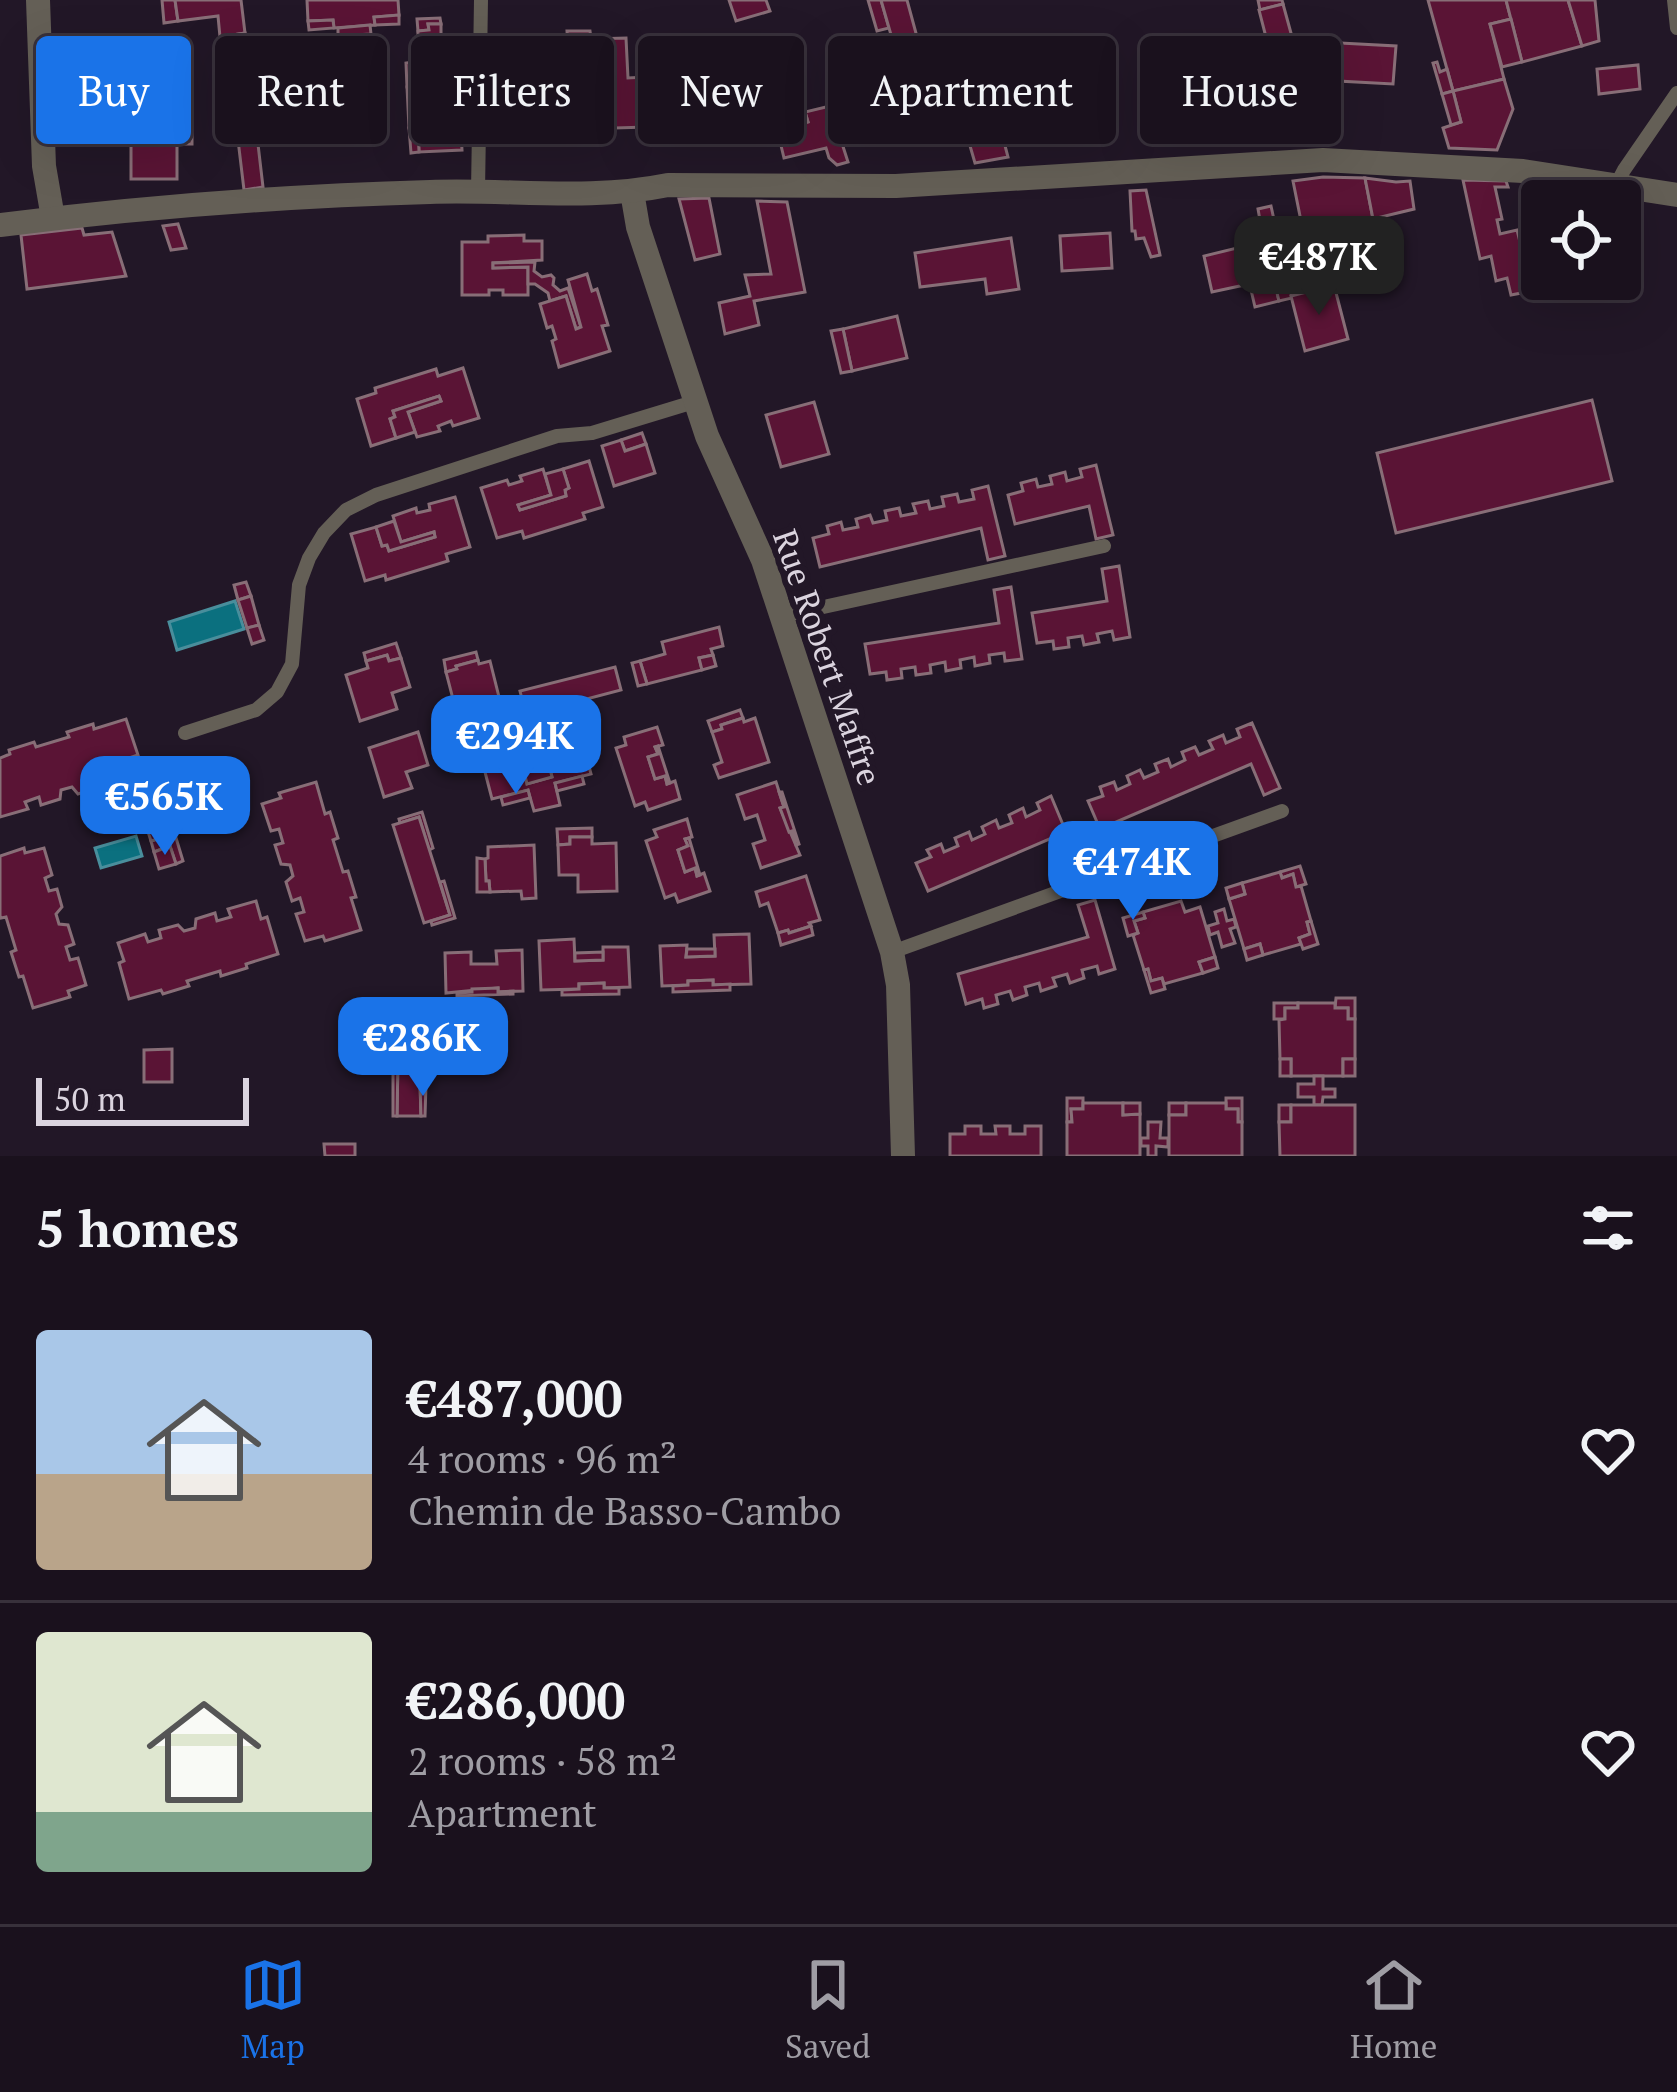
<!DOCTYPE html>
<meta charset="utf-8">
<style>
body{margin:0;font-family:"PT Serif",serif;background:#271f2a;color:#f1f3f6;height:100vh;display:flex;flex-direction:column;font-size:45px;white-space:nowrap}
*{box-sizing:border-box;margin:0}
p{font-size:39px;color:#9f9da4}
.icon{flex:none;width:66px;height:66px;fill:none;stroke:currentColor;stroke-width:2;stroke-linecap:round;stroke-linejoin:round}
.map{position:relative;height:1156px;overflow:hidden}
.panel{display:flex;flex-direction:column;background:#1a111d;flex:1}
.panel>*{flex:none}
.hud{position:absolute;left:36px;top:36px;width:1605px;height:108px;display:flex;gap:24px}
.tools{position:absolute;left:1521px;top:180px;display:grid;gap:24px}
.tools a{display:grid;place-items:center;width:120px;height:120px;border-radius:12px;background:#1a111d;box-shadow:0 12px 48px #0002,0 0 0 3px #38313b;font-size:60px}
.scale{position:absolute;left:36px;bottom:30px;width:213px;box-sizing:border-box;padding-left:12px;border:6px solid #dbd4df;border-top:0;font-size:33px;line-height:42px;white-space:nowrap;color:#dbd4df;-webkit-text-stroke:9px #221727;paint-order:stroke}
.price{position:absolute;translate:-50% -102px;padding:0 27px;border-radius:24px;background:#1a73e8;color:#fff;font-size:39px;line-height:78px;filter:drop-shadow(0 3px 6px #0008)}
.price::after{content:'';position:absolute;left:50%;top:72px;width:36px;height:27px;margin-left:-18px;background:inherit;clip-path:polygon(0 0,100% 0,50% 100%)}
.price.selected{background:#222;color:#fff}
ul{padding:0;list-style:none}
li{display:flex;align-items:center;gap:36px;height:300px;padding:0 36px}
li+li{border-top:3px solid #38313b}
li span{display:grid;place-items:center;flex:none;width:336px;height:240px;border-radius:12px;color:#555}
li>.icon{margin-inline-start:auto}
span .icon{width:144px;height:144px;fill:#fffc;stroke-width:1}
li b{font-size:51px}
h2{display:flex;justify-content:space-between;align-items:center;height:144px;padding:0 36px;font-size:51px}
.pill{padding:0 42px;border-radius:12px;background:#1a111d;box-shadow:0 12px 48px #0002,0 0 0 3px #38313b;font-size:42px;line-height:108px}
.pill.selected{background:#1a73e8;color:#fff}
.tab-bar{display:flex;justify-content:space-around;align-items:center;height:168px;border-top:3px solid #38313b;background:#1a111d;font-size:33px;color:#9f9da4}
.tab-bar a{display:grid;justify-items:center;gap:6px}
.tab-bar .selected{color:#1a73e8}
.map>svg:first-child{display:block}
.water{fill:#0b707f;stroke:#498e9c;stroke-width:3}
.building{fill:#5a1435;stroke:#886e77;stroke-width:3}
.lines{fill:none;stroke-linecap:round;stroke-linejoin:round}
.service{stroke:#645f56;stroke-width:14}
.minor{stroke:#645f56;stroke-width:24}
.tertiary{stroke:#645f56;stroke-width:24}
.labels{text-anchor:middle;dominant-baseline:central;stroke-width:12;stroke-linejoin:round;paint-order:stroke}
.street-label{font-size:33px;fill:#dbd4df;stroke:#221727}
</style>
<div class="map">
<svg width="1677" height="1156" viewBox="0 0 1677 1156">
<rect width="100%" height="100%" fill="#221727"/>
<g class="water">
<polygon points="160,55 161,72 122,76 120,59"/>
<path d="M1362,244H1371C1378,256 1385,268 1375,281H1366L1361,271Z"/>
<polygon points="235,601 244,629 177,650 169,622"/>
<polygon points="136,836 142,856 101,868 95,848"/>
</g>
<g class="building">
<polygon points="162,0 175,0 178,21 164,23"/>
<polygon points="175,0 241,0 245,33 220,37 218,16 178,21"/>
<polygon points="307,0 398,0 399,15 374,17 375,25 334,28 333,20 308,21"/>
<polygon points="729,0 766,0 770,11 736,21"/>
<polygon points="868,0 881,0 889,28 877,31"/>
<polygon points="881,0 907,0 923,59 977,42 995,108 1008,105 1012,108 1019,129 1016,134 1003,138 1008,157 975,163 959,108 955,108 953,101 928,107 931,119 916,122"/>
<polygon points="1258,0 1282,0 1283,4 1260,10"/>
<polygon points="1428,0 1506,0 1511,19 1490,24 1504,79 1453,91"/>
<polygon points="1506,0 1568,0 1582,46 1522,62"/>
<polygon points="1568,0 1595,0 1599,41 1582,46"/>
<polygon points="1283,4 1300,66 1275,72 1259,10"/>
<polygon points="399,15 399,24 375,25 374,17"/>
<polygon points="440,18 441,24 428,24 429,30 418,31 417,19"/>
<polygon points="1511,19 1522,62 1502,67 1490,24"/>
<polygon points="333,20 334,28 309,30 308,21"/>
<polygon points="428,24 441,24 441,43 418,44 418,31 429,30"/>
<polygon points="370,25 371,34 338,36 338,28"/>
<polygon points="567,31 590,31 591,39 626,38 628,78 645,77 647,127 615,128 615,124 611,124 611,128 589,129 587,92 606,91 605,72 587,73 588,82 570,82"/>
<polygon points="245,33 263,187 244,190 233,98 227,98 220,37"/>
<polygon points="1340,43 1396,46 1393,84 1338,81"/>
<polygon points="457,60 459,92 434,93 435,114 460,113 462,150 419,152 418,128 409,128 407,87 416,87 414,62"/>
<polygon points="414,62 416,87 407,87 406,63"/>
<polygon points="1437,62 1440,72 1447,69 1453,91 1442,94 1433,63"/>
<polygon points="1638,65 1640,89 1599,94 1597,69"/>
<polygon points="1300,66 1304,82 1280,89 1275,72"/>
<polygon points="900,68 916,122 909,124 906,113 898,115 886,73"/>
<polygon points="1504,79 1513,109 1497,150 1449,148 1443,128 1461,122 1453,91"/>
<polygon points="1453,91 1461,122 1451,125 1442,94"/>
<polygon points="830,106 848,162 837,165 829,158 826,148 784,158 777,129 808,122 805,112"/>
<rect x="152" y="110" width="40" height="7"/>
<polygon points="805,112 808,122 777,129 775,119"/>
<polygon points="152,117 192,117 192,144 177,144 177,179 131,179 131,130 152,130"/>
<polygon points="409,128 418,128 419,152 411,153"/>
<polygon points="1323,177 1365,178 1373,219 1303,231 1293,181"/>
<polygon points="1365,178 1396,182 1410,181 1414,209 1373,219"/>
<polygon points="1463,180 1506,181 1508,187 1495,187 1502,219 1497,220 1500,234 1517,230 1532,291 1511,295 1507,278 1496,281 1491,256 1480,259"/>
<polygon points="1146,190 1160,255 1151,257 1144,238 1136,239 1135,231 1132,231 1130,191"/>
<polygon points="709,198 720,254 695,260 679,199"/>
<polygon points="757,201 787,202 805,292 754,301 759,325 725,334 719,303 750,296 745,275 771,274"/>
<polygon points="1271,206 1284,265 1271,268 1265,243 1257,245 1252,228 1261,226 1258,209"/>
<polygon points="178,224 186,248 171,250 163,226"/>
<polygon points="82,228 84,235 112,232 126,276 27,289 21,235"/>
<polygon points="1110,233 1112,268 1062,271 1060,236"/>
<polygon points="524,235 524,241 542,241 542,260 493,263 493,268 528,267 528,295 503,295 503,290 489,290 489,295 462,295 462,242 488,242 488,236"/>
<polygon points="1011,238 1019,289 987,294 985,279 920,287 915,253"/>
<polygon points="1256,243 1265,243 1279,301 1255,307 1241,247"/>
<polygon points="1241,247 1249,284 1212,292 1204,256"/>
<polygon points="535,262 534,271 542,277 551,275 554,278 553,285 560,291 568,288 581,327 576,329 566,296 550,301 548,293 535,284 528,284 528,267 493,268 493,263"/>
<polygon points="1284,265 1292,298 1279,301 1271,268"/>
<polygon points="587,274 592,291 597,289 608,325 602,326 610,351 559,367 552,341 556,339 552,326 547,328 540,304 566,296 576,329 581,327 568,280"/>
<polygon points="1334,285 1348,339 1305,351 1291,296"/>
<polygon points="897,316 907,358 852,371 843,329"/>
<polygon points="843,329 852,371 841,373 831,331"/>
<polygon points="463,368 479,418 453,426 451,421 438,426 440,431 417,437 408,412 441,401 439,396 393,411 395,417 390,419 396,438 371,446 357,399 376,393 375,388 436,369 438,376"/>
<polygon points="439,396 441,401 408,412 415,432 396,438 390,419 395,417 393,411"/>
<polygon points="1592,400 1612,481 1396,533 1377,453"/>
<polygon points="814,402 829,454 781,467 766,415"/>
<polygon points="642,433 646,444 625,451 621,440"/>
<polygon points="621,440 625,451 646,444 655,473 614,486 602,446"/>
<polygon points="589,461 603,507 583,513 585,519 524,538 522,531 497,538 481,488 507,480 509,485 522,481 520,476 543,469 551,495 518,505 520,510 566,496 565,490 569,488 563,469"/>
<polygon points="1096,465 1113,535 1096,539 1089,506 1015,524 1008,495 1023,491 1021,483 1036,479 1038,487 1052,484 1050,476 1065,472 1067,481 1082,477 1080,469"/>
<polygon points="563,469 569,488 565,490 566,496 520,510 518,505 551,495 545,474"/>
<polygon points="988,486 1005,556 988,560 981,528 820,567 813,538 829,534 827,526 841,522 843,530 858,527 856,519 870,515 873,523 887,520 885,511 899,508 901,516 916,513 913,504 928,501 930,509 944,506 942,497 957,494 959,502 974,499 972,490"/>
<polygon points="455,497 470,547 446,554 448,561 386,580 385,575 365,581 351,534 376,527 382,546 387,545 389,551 435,537 434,532 401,542 393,516 416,508 417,513 430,510 429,504"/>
<polygon points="394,521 401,542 434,532 435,537 389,551 387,545 382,546 376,527"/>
<polygon points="1119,566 1130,637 1114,640 1112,631 1097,634 1099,642 1084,645 1082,636 1068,638 1069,647 1054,649 1053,641 1037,643 1032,613 1107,601 1102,569"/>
<polygon points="246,582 251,596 238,600 234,585"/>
<polygon points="1011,587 1022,659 1005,661 1004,653 989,655 990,663 975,666 974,657 960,660 961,668 946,671 945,662 930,665 931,673 916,675 915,667 901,669 902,678 887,680 886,672 870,674 865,644 999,623 994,590"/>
<polygon points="251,596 259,625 247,628 238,600"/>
<polygon points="259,625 264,640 252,644 247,628"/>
<polygon points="719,627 723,646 711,649 713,655 699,658 702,670 647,684 640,661 665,654 662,642"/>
<polygon points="396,643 401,658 389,661 387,655 366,661 364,653"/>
<polygon points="476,652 478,660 456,666 457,669 446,672 444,660"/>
<polygon points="387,655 389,661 401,658 410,687 392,693 397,709 360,721 346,675 368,668 366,661"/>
<polygon points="713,655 716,666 702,670 699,658"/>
<polygon points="478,660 479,664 490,661 501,705 450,718 446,705 454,703 446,672 457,669 456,666"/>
<polygon points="640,661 647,684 638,686 632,663"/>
<polygon points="615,667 621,690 526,715 520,691"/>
<polygon points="740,710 743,718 721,725 722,729 712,732 708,721"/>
<polygon points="743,718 744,722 755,718 769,762 719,778 714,765 722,762 712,732 722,729 721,725"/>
<polygon points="126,719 138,755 132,757 138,775 111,784 108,776 94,780 97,788 78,794 72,787 61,790 60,799 41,805 39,797 25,802 28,809 0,817 0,758 10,754 9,750 34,742 36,747 69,737 67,732 93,724 94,729"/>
<polygon points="1252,723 1280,788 1264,795 1251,764 1100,829 1088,801 1103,796 1100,787 1114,782 1117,790 1130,784 1127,776 1140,770 1144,778 1158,772 1155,764 1168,759 1171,767 1185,760 1182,752 1195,747 1199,755 1213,749 1209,741 1223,735 1226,743 1240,737 1237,729"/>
<polygon points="657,727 663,745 655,747 658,754 648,757 655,779 665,776 667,784 675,781 680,799 648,810 645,802 635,806 616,748 626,745 624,737"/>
<polygon points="418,732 428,765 406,772 412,788 384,797 369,748"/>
<polygon points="658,746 670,783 667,784 665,776 655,779 648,757 658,754 655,747"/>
<polygon points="584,747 591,774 555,783 560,805 534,811 528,790 492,799 485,772 522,763 527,784 552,777 547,757"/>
<polygon points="557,750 558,754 547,757 552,777 527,784 522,763 511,766 510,761"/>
<polygon points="582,776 584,784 557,791 555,783"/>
<polygon points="316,782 325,814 330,812 338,838 333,840 343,872 348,871 356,897 351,898 361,930 325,941 323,936 305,941 296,914 304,912 300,898 292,901 286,882 293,876 290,865 281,864 275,845 283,843 279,829 271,831 262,804 281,798 279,793"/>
<polygon points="776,782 784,807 780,808 800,855 761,868 753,844 765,840 757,815 745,819 737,795"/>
<polygon points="528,790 530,798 503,805 501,797"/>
<polygon points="779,792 782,792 799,844 796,845 792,831 789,832 780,808 784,807"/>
<polygon points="1051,796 1066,832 928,891 916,863 931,857 927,850 941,844 944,852 958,846 955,838 969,832 972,840 985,834 982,827 996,820 999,828 1012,823 1009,815 1023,808 1026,817 1040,810 1037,803"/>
<polygon points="167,808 183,861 176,864 170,846 154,852 151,841 167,836 159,810"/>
<polygon points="159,810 167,836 151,841 143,816"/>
<polygon points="422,812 433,848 429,850 419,817 400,823 399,819"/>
<polygon points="419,817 450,915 424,923 393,825"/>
<polygon points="687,819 692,837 685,839 688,846 678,850 685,872 695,868 697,876 704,873 710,891 678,902 675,894 665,898 646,841 657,837 654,830"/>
<polygon points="592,828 592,837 570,837 570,844 558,845 557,829"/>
<polygon points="570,837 592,837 592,844 616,843 617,891 578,892 578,875 559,875 558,845 570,844"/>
<polygon points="689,838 700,875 697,876 695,868 685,872 678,850 688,846 685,839"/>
<polygon points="534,845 536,898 522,899 521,891 490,892 489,881 486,881 485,859 488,858 488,847"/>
<polygon points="170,846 176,864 159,869 154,852"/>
<polygon points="24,848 25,853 44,848 52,875 45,878 49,891 57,889 62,907 56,914 59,924 68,925 74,944 66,947 70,960 78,958 86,985 68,991 70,997 33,1008 23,976 19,977 11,952 16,950 6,917 1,918 0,916 0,856"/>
<polygon points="477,858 485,859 486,881 489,881 490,892 477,892"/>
<polygon points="1300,866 1306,884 1296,887 1293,874 1282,878 1280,872"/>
<polygon points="1280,872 1282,878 1293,874 1296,887 1301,886 1311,921 1307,922 1310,934 1299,938 1301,944 1263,955 1260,944 1244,949 1229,899 1245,894 1242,883"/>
<polygon points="806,876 820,920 809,923 811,926 789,933 788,930 778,933 768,903 760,906 756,892"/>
<polygon points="444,881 455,918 432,925 431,921 450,915 440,882"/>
<polygon points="1242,883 1245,894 1229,899 1226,888"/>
<polygon points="1095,900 1115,969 1099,974 1097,966 1082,970 1084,978 1070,983 1067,974 1053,978 1056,986 1041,991 1039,983 1025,987 1027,995 1013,1000 1010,991 996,995 998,1004 984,1008 982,999 966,1004 958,974 1088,937 1078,905"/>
<polygon points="256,901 261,919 267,917 278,954 246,964 247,968 221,976 220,971 187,981 189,986 163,994 161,990 129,999 119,963 124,961 118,943 145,934 148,942 161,938 159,930 178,925 184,931 195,928 196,919 215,913 217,921 231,917 228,909"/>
<polygon points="1181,901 1185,912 1200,907 1215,957 1199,962 1203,973 1164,984 1162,978 1151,981 1148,969 1144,970 1133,935 1138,933 1134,921 1145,918 1143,912"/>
<polygon points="1224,909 1227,921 1234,919 1236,927 1230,929 1235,943 1222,947 1218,932 1210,935 1208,926 1218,923 1215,912"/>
<polygon points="1143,912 1145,918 1134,921 1138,933 1128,936 1123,918"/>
<polygon points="1311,921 1318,944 1303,949 1299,938 1310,934 1307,922"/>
<polygon points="811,926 813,935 781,945 778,933 788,930 789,933"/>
<polygon points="749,934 751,984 713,985 713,980 688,981 688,985 662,986 660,946 687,945 686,957 715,956 714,935"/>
<polygon points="574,939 575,961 603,960 603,947 628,947 630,987 604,988 604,983 579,984 579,989 541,990 539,941"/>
<polygon points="1260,944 1263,955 1247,960 1244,949"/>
<polygon points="687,949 715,949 715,956 686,957"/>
<polygon points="522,950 523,991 498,992 498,988 446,993 445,953 471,952 471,964 497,964 496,951"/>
<polygon points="603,952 603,960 575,961 575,953"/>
<polygon points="1215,957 1218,968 1203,973 1199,962"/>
<polygon points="1148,969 1151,981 1162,978 1165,989 1151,993 1144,970"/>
<polygon points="713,980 713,985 730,984 730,990 673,992 673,986 688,985 688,981"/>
<polygon points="604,983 604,988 619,988 619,994 562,995 562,990 579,989 579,984"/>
<polygon points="498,988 498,992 513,991 513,994 457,996 457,993 472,992 472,989"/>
<polygon points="1336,998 1355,998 1355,1019 1348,1019 1348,1008 1335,1008"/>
<polygon points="1274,1003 1298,1003 1298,1008 1285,1008 1285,1019 1274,1019"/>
<polygon points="1298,1003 1335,1003 1335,1008 1348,1008 1348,1019 1355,1019 1355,1059 1343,1059 1343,1076 1291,1076 1291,1059 1280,1059 1279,1020 1285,1019 1285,1008 1298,1008"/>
<rect x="372" y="1038" width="15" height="20"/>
<polygon points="387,1038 438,1038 438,1070 425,1070 426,1084 420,1084 421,1116 397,1116 398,1058 387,1058"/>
<polygon points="172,1049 172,1082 144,1082 144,1050"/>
<polygon points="393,1057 398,1058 397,1116 393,1116"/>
<rect x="1280" y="1059" width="11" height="17"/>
<rect x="1343" y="1059" width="12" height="17"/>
<polygon points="1314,1076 1323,1076 1323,1089 1335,1089 1335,1097 1323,1097 1322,1105 1314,1105 1314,1097 1298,1097 1298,1084 1314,1084"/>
<polygon points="420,1084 426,1084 425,1116 421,1116"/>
<polygon points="1067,1098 1083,1098 1083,1109 1071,1109 1072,1122 1067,1122"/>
<polygon points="1226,1098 1242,1098 1242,1122 1238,1122 1238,1109 1226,1109"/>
<polygon points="1083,1103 1123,1103 1123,1115 1140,1114 1140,1156 1067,1156 1067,1122 1072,1122 1071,1109 1083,1109"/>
<polygon points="1123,1103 1140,1103 1140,1114 1123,1115"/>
<rect x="1169" y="1103" width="17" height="12"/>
<polygon points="1186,1103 1226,1103 1226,1109 1238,1109 1238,1122 1242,1122 1242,1156 1169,1156 1169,1115 1186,1115"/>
<rect x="1279" y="1105" width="12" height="17"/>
<polygon points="1291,1105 1355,1105 1355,1156 1280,1156 1279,1122 1291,1122"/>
<polygon points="1148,1122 1161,1122 1160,1138 1168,1138 1168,1147 1156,1146 1156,1156 1148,1156 1148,1146 1141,1146 1141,1138 1148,1138"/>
<polygon points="965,1126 981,1126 981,1134 996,1134 995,1126 1010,1126 1010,1134 1025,1134 1025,1126 1041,1126 1041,1156 950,1156 950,1134 965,1134"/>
<polygon points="324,1144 355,1144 355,1156 325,1156"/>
</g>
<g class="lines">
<g class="service">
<polyline points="1674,0 1677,28"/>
<polyline points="1615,187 1624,170 1677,93"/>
<polyline points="478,191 481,0"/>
<polyline points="782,616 1104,546"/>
<polyline points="185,733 256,710 277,692 292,664 299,585 309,558 324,533 346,510 376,495 557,436 592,433 697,401"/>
<polyline points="892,952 1282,811"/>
</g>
<g class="minor">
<polyline points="38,0 44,166 53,218"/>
<polyline points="632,192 638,227 707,436 763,560 892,952 898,985 903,1156"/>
</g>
<path class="tertiary" d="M0,225C142,207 286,196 430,192C509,189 590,201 668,185L896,186L1323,160L1523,171L1677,195"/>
</g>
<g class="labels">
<g class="street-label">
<text transform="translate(828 657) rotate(71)">Rue Robert Maffre</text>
</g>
</g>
</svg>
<div class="tools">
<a><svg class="icon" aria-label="locate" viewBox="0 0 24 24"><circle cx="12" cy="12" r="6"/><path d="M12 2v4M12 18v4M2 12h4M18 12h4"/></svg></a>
</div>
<div class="scale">50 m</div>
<b class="price selected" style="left:1319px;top:318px">€487K</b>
<b class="price" style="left:516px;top:797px">€294K</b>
<b class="price" style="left:165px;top:858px">€565K</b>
<b class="price" style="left:1133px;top:923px">€474K</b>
<b class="price" style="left:423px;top:1099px">€286K</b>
<div class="hud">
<a class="pill selected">Buy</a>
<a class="pill">Rent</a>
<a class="pill">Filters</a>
<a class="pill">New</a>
<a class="pill">Apartment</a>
<a class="pill">House</a>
</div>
</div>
<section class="panel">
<h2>5 homes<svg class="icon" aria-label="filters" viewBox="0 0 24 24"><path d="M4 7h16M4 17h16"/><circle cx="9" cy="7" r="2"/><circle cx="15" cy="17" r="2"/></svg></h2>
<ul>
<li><span style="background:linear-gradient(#a9c7e8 60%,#b9a48a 0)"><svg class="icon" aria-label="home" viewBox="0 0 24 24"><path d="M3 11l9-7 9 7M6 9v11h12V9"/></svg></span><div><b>€487,000</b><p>4 rooms · 96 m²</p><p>Chemin de Basso-Cambo</p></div><svg class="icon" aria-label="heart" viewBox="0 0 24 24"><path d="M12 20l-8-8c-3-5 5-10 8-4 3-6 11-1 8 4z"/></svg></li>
<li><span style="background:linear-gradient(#dfe7d0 75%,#7fa58c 0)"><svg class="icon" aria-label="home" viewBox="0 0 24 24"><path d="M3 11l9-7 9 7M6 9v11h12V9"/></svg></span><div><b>€286,000</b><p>2 rooms · 58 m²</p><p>Apartment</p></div><svg class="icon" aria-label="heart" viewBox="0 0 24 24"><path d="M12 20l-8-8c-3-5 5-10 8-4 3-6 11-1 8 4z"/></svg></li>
</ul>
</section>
<nav class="tab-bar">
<a class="selected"><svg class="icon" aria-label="map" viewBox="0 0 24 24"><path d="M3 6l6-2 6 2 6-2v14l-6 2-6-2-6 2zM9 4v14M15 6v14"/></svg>Map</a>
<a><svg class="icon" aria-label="saved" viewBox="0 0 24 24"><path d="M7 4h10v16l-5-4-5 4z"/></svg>Saved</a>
<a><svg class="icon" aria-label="home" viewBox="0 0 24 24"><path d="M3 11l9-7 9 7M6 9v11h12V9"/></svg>Home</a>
</nav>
